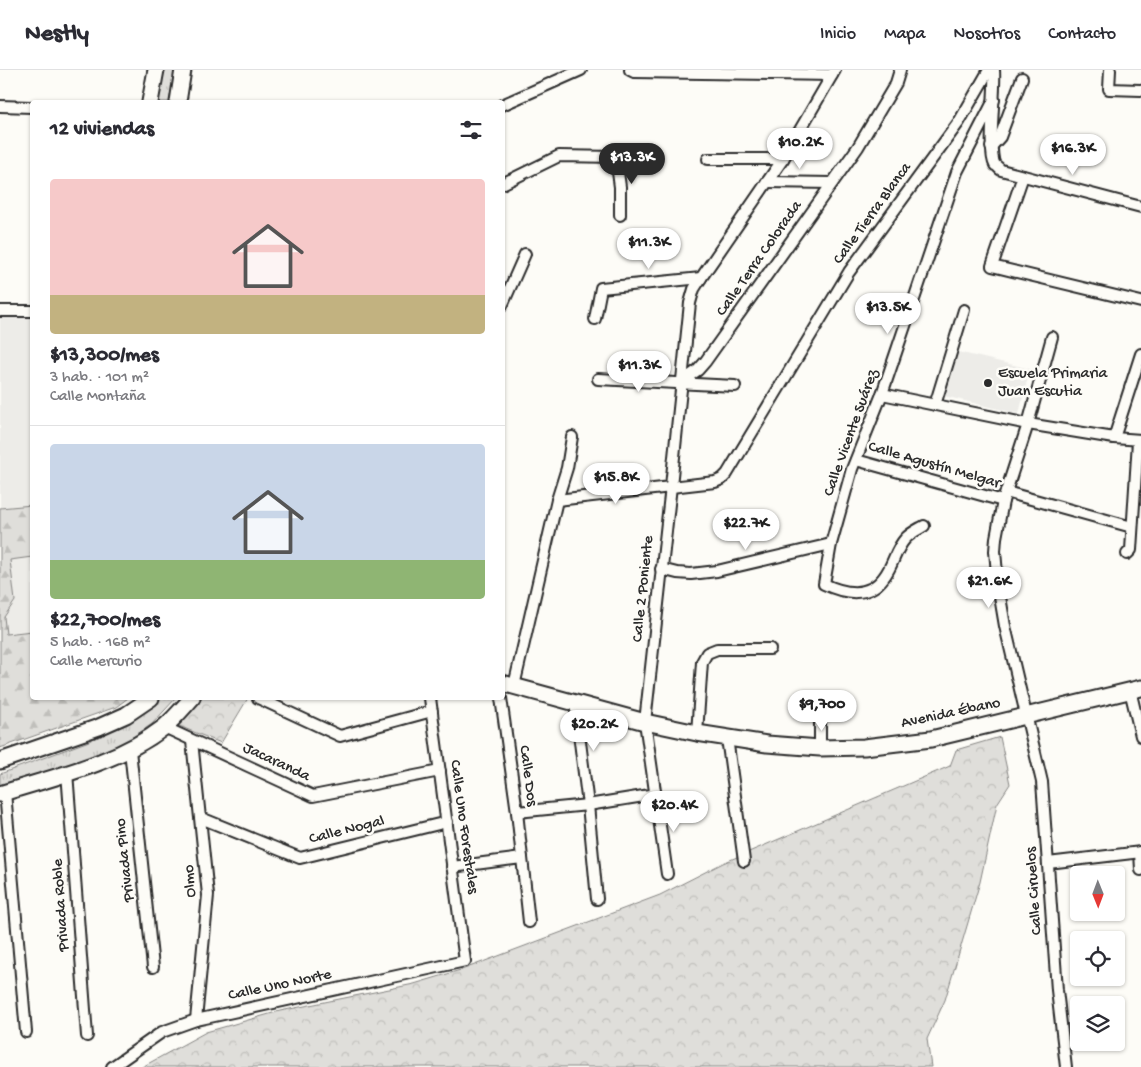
<!DOCTYPE html>
<html lang="es">
<meta charset="utf-8">
<style>
body{margin:0;font-family:"Gochi Hand",sans-serif;background:#f2f2f3;color:#2b2b33;height:100vh;display:flex;flex-direction:column;font-size:19px;white-space:nowrap}
*{box-sizing:border-box;margin:0}
p{font-size:16px;color:#7c7c81}
.icon{flex:none;width:28px;height:28px;fill:none;stroke:currentColor;stroke-width:2;stroke-linecap:round;stroke-linejoin:round}
.map{position:relative;flex:1;overflow:hidden}
.side{position:absolute;left:30px;top:30px;width:475px;height:600px;display:flex;flex-direction:column;background:#fff;border-radius:5px;box-shadow:0 1px 4px #0004}
.side>*{flex:none}
.needle{width:32px;rotate:179deg}
.fabs{position:absolute;left:1070px;top:796px;display:grid;gap:10px}
.fabs a{display:grid;place-items:center;width:55px;height:55px;border-radius:5px;background:#fff;box-shadow:0 1px 4px #0004;font-size:25px}
.price{position:absolute;translate:-50% -42px;padding:0 11px;border-radius:18px;background:#fff;color:#222;font-size:16px;line-height:32px;filter:drop-shadow(0 1px 2px #0008)}
.price::after{content:'';position:absolute;left:50%;top:30px;width:15px;height:11px;margin-left:-8px;background:inherit;clip-path:polygon(0 0,100% 0,50% 100%)}
.price.selected{background:#2b2b2b;color:#fff}
ul{padding:0;list-style:none}
li{display:grid;align-content:center;gap:10px;height:265px;padding:0 20px}
li+li{border-top:1px solid #e1e1e2}
li span{display:grid;place-items:center;height:155px;border-radius:5px;color:#555}
li>.icon{margin-inline-start:auto}
span .icon{width:90px;height:90px;fill:#fffc;stroke-width:1}
li b{font-size:21px}
h2{display:flex;justify-content:space-between;align-items:center;height:60px;padding:0 20px;font-size:21px}
header{display:flex;align-items:center;gap:30px;box-sizing:border-box;height:70px;padding:0 25px;background:#fff;border-bottom:1px solid #e1e1e2}
header strong{font-size:24px}
nav{display:flex;gap:28px;margin-inline-start:auto;font-size:18px}
.map>svg:first-child{display:block}
.built{fill:#edece8}
.grass{fill:url(#grass-tufts);stroke:#858482}
.forest{fill:url(#forest-firs);stroke:#858482}
.park{fill:url(#park-crowns);stroke:#858482}
.lines{fill:none;stroke-linecap:round;stroke-linejoin:round}
.minor-casing{stroke:#2b2b2b;stroke-width:14}
.secondary-casing{stroke:#2b2b2b;stroke-width:19}
.minor{stroke:#fdfcf7;stroke-width:10}
.secondary{stroke:#fdfcf7;stroke-width:15}
.poi-dot{fill:#2b2b2b;stroke:#fdfcf7;stroke-width:2}
.labels{text-anchor:middle;dominant-baseline:central;stroke-width:5;stroke-linejoin:round;paint-order:stroke}
.street-label{font-size:16px;fill:#2b2b2b;stroke:#fdfcf7}
.poi-label{font-size:16px;fill:#2b2b2b;stroke:#fdfcf7;text-anchor:start}
</style>
<header>
<strong>Nestly</strong>
<nav><a>Inicio</a><a>Mapa</a><a>Nosotros</a><a>Contacto</a></nav>
</header>
<div class="map">
<svg width="1141" height="997" viewBox="0 0 1141 997">
<defs>
<pattern id="grass-tufts" width="24" height="20" patternUnits="userSpaceOnUse" patternTransform="scale(1.25)"><rect width="24" height="20" fill="#dfdeda"/><path d="M3 7l-1-3M5 7V3M7 7l1-3M15 17l-1-3M17 17v-4M19 17l1-3" fill="none" stroke="#c0bfbb"/></pattern>
<pattern id="forest-firs" width="22" height="20" patternUnits="userSpaceOnUse" patternTransform="scale(1.25)"><rect width="22" height="20" fill="#dfdeda"/><path d="M5 1l3.5 6h-7zM16 11l3.5 6h-7z" fill="#c0bfbb"/></pattern>
<pattern id="park-crowns" width="20" height="18" patternUnits="userSpaceOnUse" patternTransform="scale(1.25)"><rect width="20" height="18" fill="#dfdeda"/><path d="M2 6a3 3 0 1 1 6 0M12 15a3 3 0 1 1 6 0" fill="none" stroke="#c0bfbb"/></pattern>
</defs>
<rect width="100%" height="100%" fill="#fdfcf7"/>
<filter id="ink" filterUnits="userSpaceOnUse"><feTurbulence type="fractalNoise" baseFrequency=".02" numOctaves="2"/><feDisplacementMap in="SourceGraphic" scale="10" xChannelSelector="R" yChannelSelector="G"/><feConvolveMatrix kernelMatrix="1 2 1 2 8 2 1 2 1" color-interpolation-filters="sRGB"/></filter>
<g filter="url(#ink)">
<g class="built">
<polygon points="0,245 32,246 32,628 0,677"/>
<polygon points="958,282 1030,299 1019,344 944,326"/>
</g>
<g class="grass">
<polygon points="162,0 179,0 174,32 153,32"/>
<polygon points="157,628 176,628 152,654 114,680 0,719 0,704 89,671 145,640"/>
</g>
<polygon class="forest" points="32,435 32,487 10,490 15,531 4,547 6,564 32,561 32,628 128,628 116,637 0,678 0,438"/>
<g class="park">
<polygon points="196,628 248,628 221,673 174,654"/>
<polygon points="1000,667 1010,714 997,734 980,812 945,930 927,969 931,997 142,997 206,962 280,941 414,914 464,899 660,825 723,793 950,696 956,680"/>
</g>
<g class="lines">
<g class="minor-casing">
<g id="minor">
<polyline points="630,0 634,2 832,5"/>
<path d="M994,0C996,21 987,81 995,95C996,95 1001,100 1001,100L1141,137"/>
<polyline points="1110,0 1109,19 1141,20"/>
<polyline points="502,35 581,0"/>
<polyline points="0,36 32,37"/>
<polyline points="991,77 1000,67 1022,8"/>
<polyline points="708,89 783,89"/>
<polyline points="1023,106 992,196 1141,232"/>
<polyline points="767,112 832,113"/>
<polyline points="502,114 559,86 616,87 620,117 620,145"/>
<polyline points="502,236 525,184"/>
<polyline points="0,241 32,241"/>
<polyline points="595,249 601,218 701,208"/>
<polyline points="1052,267 1028,354 1003,431 996,468 995,481 998,515 1005,556 1042,712 1057,920 1066,997"/>
<polyline points="598,309 735,316"/>
<polyline points="681,312 698,300 705,292 858,77 896,13 900,0"/>
<polyline points="882,324 1028,354 1114,368 1141,370"/>
<polyline points="935,335 964,240"/>
<polyline points="1114,368 1141,284"/>
<polyline points="856,390 1003,431"/>
<polyline points="1006,422 1132,457"/>
<polyline points="557,430 715,412 722,409 727,404 849,202 959,52 989,0"/>
<path d="M924,456C917,460 910,463 905,469C895,480 893,496 884,507C869,528 845,524 824,514L831,474L852,399L882,324L957,102L994,30"/>
<polyline points="1127,484 1131,480 1138,371"/>
<polyline points="661,499 677,503 691,504 717,501 831,474"/>
<polyline points="514,616 557,430 567,398 572,367"/>
<polyline points="1130,620 1141,666"/>
<polyline points="258,628 340,666 432,641"/>
<polyline points="501,628 517,742 529,852"/>
<polyline points="575,632 588,735 597,829"/>
<polyline points="820,648 820,678"/>
<polyline points="164,657 313,726 440,701"/>
<polyline points="697,663 702,592 707,583 717,579 770,579"/>
<polyline points="727,668 744,791"/>
<polyline points="192,671 208,825 196,950"/>
<polyline points="130,680 153,897"/>
<polyline points="67,702 87,966"/>
<polyline points="5,722 26,962"/>
<polyline points="517,742 588,735 656,724"/>
<polyline points="201,748 300,788 447,752"/>
<polyline points="1140,782 1141,800"/>
<polyline points="1048,793 1141,782"/>
<polyline points="452,797 522,788"/>
<polyline points="667,804 645,652 671,416 690,233 694,219 701,208 783,89 835,0"/>
<polyline points="112,997 162,962 196,950 465,891 430,628"/>
</g>
</g>
<g class="secondary-casing">
<g id="secondary">
<polyline points="150,32 156,0"/>
<polyline points="178,32 183,0"/>
<polyline points="502,613 645,652 697,663 767,674 820,678 864,677 931,669 1141,618"/>
<polyline points="0,691 99,657 126,645 151,628"/>
<path d="M0,724C53,707 118,693 163,658C174,649 183,638 192,628"/>
</g>
</g>
<use href="#minor" class="minor"/>
<use href="#secondary" class="secondary"/>
</g>
</g>
<circle class="poi-dot" cx="988" cy="313" r="5"/>
<g class="labels">
<g class="street-label">
<text transform="translate(873 144) rotate(-54)">Calle Tierra Blanca</text>
<text transform="translate(760 189) rotate(-55)">Calle Terra Colorada</text>
<text transform="translate(852 363) rotate(-70)">Calle Vicente Suárez</text>
<text transform="translate(934 396) rotate(16)">Calle Agustín Melgar</text>
<text transform="translate(644 519) rotate(-84)">Calle 2 Poniente</text>
<text transform="translate(951 644) rotate(-12)">Avenida Ébano</text>
<text transform="translate(276 693) rotate(25)">Jacaranda</text>
<text transform="translate(527 706) rotate(82)">Calle Dos</text>
<text transform="translate(463 757) rotate(82)">Calle Uno Forestales</text>
<text transform="translate(347 761) rotate(-14)">Calle Nogal</text>
<text transform="translate(126 790) rotate(-96)">Privada Pino</text>
<text transform="translate(191 811) rotate(-94)">Olmo</text>
<text transform="translate(1035 821) rotate(-94)">Calle Ciruelos</text>
<text transform="translate(62 835) rotate(-94)">Privada Roble</text>
<text transform="translate(280 916) rotate(-12)">Calle Uno Norte</text>
</g>
<g class="poi-label">
<text x="998" y="304">Escuela Primaria<tspan x="998" dy="18">Juan Escutia</tspan></text>
</g>
</g>
</svg>
<div class="fabs">
<a><svg class="needle" viewBox="-14 -14 28 28"><path d="M0-13l5 13h-10z" fill="#e53935"/><path d="M0 13l5-13h-10z" fill="#7c7c81"/></svg></a>
<a><svg class="icon" aria-label="locate" viewBox="0 0 24 24"><circle cx="12" cy="12" r="6"/><path d="M12 2v4M12 18v4M2 12h4M18 12h4"/></svg></a>
<a><svg class="icon" aria-label="layers" viewBox="0 0 24 24"><path d="M12 4l9 5-9 5-9-5zM3 14l9 5 9-5"/></svg></a>
</div>
<b class="price" style="left:800px;top:100px">$10.2K</b>
<b class="price" style="left:1073px;top:106px">$16.3K</b>
<b class="price selected" style="left:632px;top:115px">$13.3K</b>
<b class="price" style="left:649px;top:200px">$11.3K</b>
<b class="price" style="left:888px;top:265px">$13.5K</b>
<b class="price" style="left:639px;top:323px">$11.3K</b>
<b class="price" style="left:616px;top:435px">$15.8K</b>
<b class="price" style="left:746px;top:481px">$22.7K</b>
<b class="price" style="left:989px;top:539px">$21.6K</b>
<b class="price" style="left:822px;top:662px">$9,700</b>
<b class="price" style="left:594px;top:682px">$20.2K</b>
<b class="price" style="left:674px;top:763px">$20.4K</b>
<section class="side">
<h2>12 viviendas<svg class="icon" aria-label="filters" viewBox="0 0 24 24"><path d="M4 7h16M4 17h16"/><circle cx="9" cy="7" r="2"/><circle cx="15" cy="17" r="2"/></svg></h2>
<ul>
<li><span style="background:linear-gradient(#f6c9c9 75%,#c2b280 0)"><svg class="icon" aria-label="home" viewBox="0 0 24 24"><path d="M3 11l9-7 9 7M6 9v11h12V9"/></svg></span><div><b>$13,300/mes</b><p>3 hab. · 101 m²</p><p>Calle Montaña</p></div></li>
<li><span style="background:linear-gradient(#c9d6e8 75%,#8fb573 0)"><svg class="icon" aria-label="home" viewBox="0 0 24 24"><path d="M3 11l9-7 9 7M6 9v11h12V9"/></svg></span><div><b>$22,700/mes</b><p>5 hab. · 168 m²</p><p>Calle Mercurio</p></div></li>
</ul>
</section>
</div>
